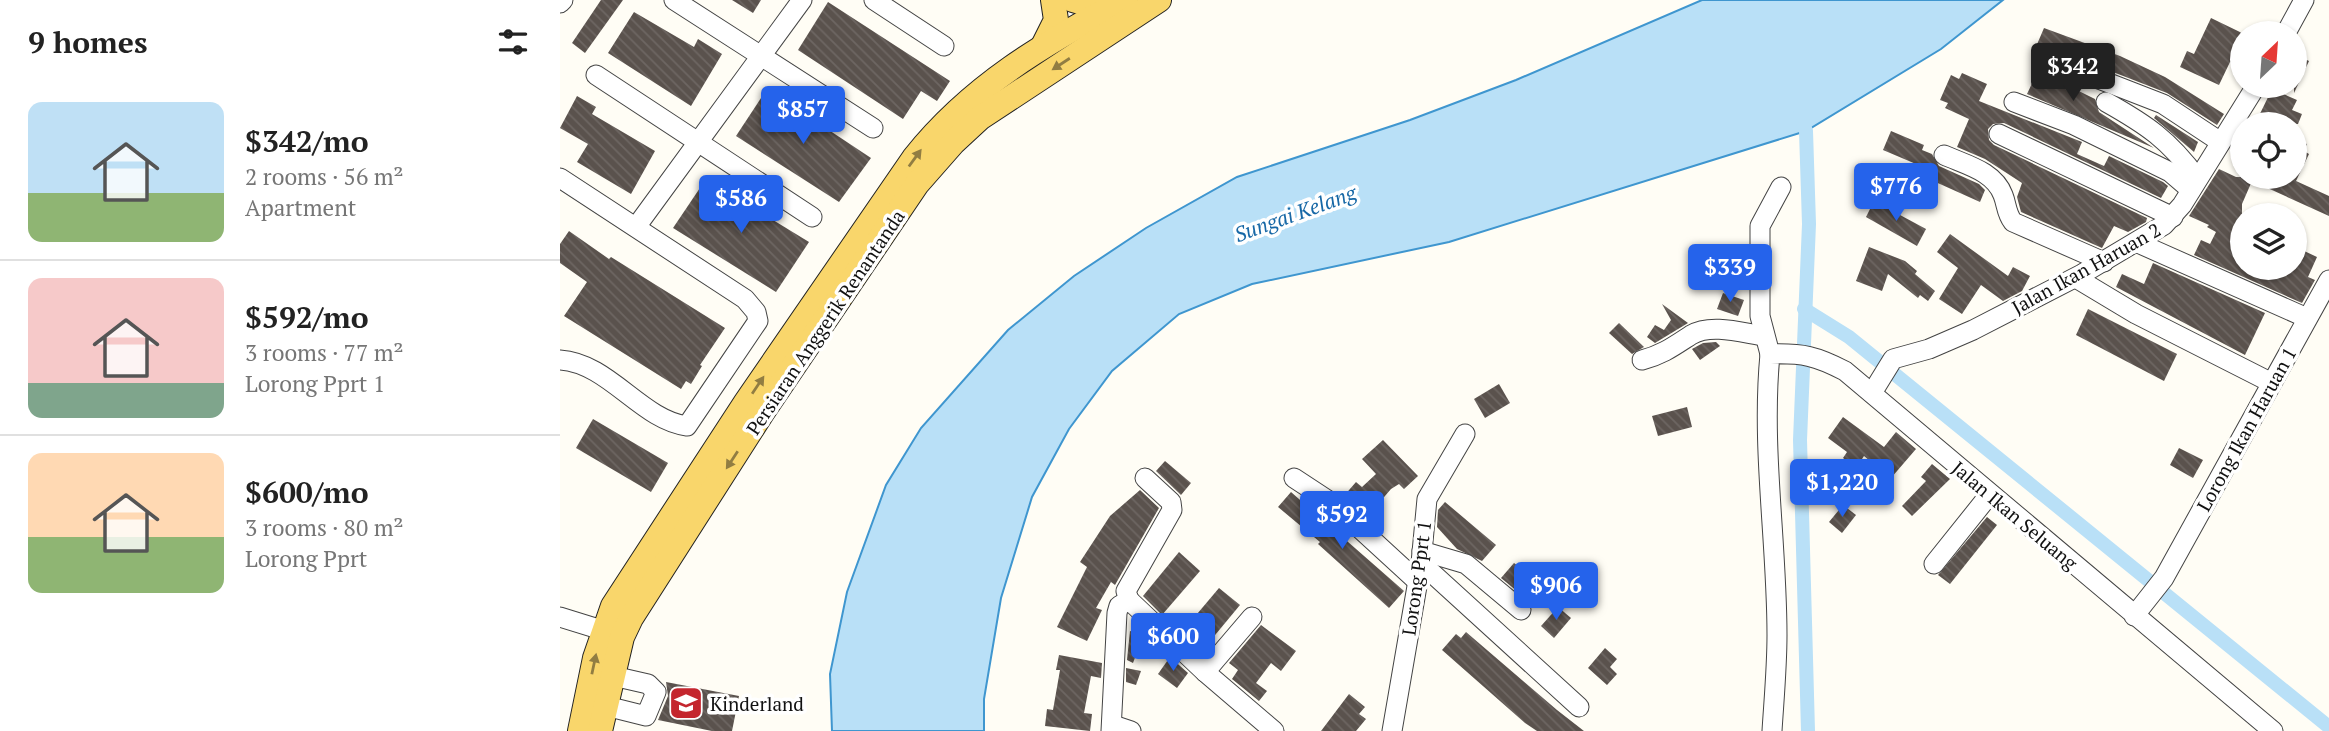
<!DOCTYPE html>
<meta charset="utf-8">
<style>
body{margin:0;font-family:"PT Serif",serif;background:#f6f6f6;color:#222;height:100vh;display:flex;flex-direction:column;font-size:26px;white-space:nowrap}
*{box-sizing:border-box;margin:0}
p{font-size:23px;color:#767676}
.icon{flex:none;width:38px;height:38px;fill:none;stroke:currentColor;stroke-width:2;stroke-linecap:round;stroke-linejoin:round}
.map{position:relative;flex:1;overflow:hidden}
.sheet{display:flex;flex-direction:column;background:#fff;width:560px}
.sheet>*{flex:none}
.needle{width:46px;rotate:25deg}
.buttons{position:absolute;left:1670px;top:21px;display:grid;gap:14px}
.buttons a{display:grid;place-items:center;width:77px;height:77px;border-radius:50%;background:#fff;box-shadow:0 2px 5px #0004;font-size:35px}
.price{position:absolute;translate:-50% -60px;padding:0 16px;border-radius:7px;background:#2563eb;color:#fff;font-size:23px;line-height:46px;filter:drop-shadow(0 2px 4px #0008)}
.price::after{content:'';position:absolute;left:50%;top:42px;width:21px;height:16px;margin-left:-10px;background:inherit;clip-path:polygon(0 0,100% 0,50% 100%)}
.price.current{background:#222;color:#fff}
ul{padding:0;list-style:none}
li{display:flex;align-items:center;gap:21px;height:175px;padding:0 28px}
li+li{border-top:2px solid #e0e0e0}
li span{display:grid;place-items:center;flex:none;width:196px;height:140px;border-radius:14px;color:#555}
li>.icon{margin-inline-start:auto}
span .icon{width:84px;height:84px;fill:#fffc;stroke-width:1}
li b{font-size:30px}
h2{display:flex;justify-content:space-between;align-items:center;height:84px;padding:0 28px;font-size:30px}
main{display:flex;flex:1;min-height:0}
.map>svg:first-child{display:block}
.water{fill:#b9e0f7;stroke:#3f96cf;stroke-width:2}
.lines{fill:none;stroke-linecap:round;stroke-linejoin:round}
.canal{stroke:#b9e0f7;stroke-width:14}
.building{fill:url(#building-back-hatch)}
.minor-casing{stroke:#444;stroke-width:21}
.major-casing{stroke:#222;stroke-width:26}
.minor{stroke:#fff;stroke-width:19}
.major{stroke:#f9d66b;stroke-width:24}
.oneway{fill:#917d42}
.labels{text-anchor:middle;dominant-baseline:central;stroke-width:7;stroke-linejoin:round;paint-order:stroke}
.street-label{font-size:19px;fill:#111;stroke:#fff}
.poi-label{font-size:19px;fill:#111;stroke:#fff;text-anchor:start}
.water-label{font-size:21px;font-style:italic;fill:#1768a6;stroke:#fff}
</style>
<main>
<section class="sheet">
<h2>9 homes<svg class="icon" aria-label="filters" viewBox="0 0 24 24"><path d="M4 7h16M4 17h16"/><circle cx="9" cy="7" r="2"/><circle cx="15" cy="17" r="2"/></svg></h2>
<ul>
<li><span style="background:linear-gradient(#bfe0f5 65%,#8fb573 0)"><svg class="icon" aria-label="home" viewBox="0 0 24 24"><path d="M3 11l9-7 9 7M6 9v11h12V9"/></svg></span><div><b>$342/mo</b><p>2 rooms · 56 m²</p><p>Apartment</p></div></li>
<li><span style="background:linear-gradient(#f6c9c9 75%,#7fa58c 0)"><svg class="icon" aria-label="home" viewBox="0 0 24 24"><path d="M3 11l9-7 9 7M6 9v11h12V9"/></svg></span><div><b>$592/mo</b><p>3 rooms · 77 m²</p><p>Lorong Pprt 1</p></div></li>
<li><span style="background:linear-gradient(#ffd9b3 60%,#8fb573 0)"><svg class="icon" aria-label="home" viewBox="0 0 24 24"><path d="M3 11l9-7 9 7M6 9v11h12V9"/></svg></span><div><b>$600/mo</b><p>3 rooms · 80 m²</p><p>Lorong Pprt</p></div></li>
</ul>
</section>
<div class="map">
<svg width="1769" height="731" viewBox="0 0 1769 731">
<defs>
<pattern id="building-back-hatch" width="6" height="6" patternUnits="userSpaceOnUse" patternTransform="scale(1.75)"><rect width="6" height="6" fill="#5a524d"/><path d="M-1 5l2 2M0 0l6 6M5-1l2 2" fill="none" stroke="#6d6662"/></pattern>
</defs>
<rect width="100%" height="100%" fill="#fffdf5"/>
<polygon class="water" points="1142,0 1443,0 1381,49 1246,131 889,242 692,284 619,314 552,371 509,429 472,497 441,598 424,699 424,731 272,731 270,674 287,592 326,485 361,428 448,330 514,276 586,228 677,177 850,120 956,80"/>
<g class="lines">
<g class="canal">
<polyline points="1240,114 1246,131 1249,224 1240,440 1248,731"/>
<polyline points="1244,309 1289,337 1769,727"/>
</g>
</g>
<g class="building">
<polygon points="41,0 63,0 25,53 12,43"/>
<polygon points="172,0 201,0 193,13"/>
<polygon points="268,2 390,81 377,101 361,91 343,119 238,50"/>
<polygon points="74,12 134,47 138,39 162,54 131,106 48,53"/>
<polygon points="1651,18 1682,33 1682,67 1670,62 1659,85 1620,67 1627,51 1634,54"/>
<polygon points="1484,28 1560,56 1605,77 1664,114 1657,125 1607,93 1522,60 1510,62 1475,49"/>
<polygon points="1734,54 1749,61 1734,93"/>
<polygon points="1478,71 1535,99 1539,112 1594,148 1467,94"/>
<polygon points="1402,73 1427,84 1419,101 1522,142 1517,154 1544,166 1549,156 1603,182 1608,186 1601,198 1444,123 1433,124 1428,129 1429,140 1434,145 1587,218 1586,222 1568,232 1554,226 1542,248 1461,212 1457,197 1462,183 1425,159 1397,147 1409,119 1385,108 1388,103 1380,100 1391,75 1399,79"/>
<polygon points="207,89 311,158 279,202 176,136"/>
<polygon points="1712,89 1737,100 1732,110 1742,114 1738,124 1695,124"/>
<polygon points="17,96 36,107 32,114 95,151 71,194 17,162 28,144 0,128"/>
<polygon points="1596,115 1638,142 1634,152 1594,118"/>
<polygon points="1331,131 1364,145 1362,150 1372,154 1379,166 1419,184 1425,190 1420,202 1360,175 1363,167 1323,150"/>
<polygon points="1734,138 1747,144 1744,151 1749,154 1736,181 1769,196 1769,216 1692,181 1682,204 1682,268 1734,268 1740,249 1757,257 1748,277 1755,280 1742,303 1634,255 1641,240 1650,244 1656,232 1647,227 1649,225 1629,216 1659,169 1676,177 1734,177"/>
<polygon points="146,179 249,242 216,292 113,228"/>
<polygon points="1314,201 1366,229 1357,246 1306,217"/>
<polygon points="9,231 49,259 51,257 165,328 140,365 142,366 131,384 126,381 121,389 4,316 27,282 0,263 0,244"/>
<polygon points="1390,234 1448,276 1453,267 1470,276 1462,291 1443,301 1421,285 1402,314 1379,299 1398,268 1377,252"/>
<polygon points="1309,247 1345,261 1357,271 1355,274 1375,291 1368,301 1360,295 1358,298 1328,274 1322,291 1296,281"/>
<polygon points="1593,263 1705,313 1685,355 1556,287 1562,274 1584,284"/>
<polygon points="1163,293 1184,300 1178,316 1157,309"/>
<polygon points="1102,304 1128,323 1095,343 1087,337 1095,325 1104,330 1111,320"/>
<polygon points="1528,309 1617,354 1604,381 1516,335"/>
<polygon points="1059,323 1084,347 1072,354 1049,333"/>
<polygon points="1156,342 1160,346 1140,360 1132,349 1143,343"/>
<polygon points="939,384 950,403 925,418 914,399"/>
<polygon points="1127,407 1132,427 1098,436 1092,416"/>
<polygon points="1283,417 1324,447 1336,432 1356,449 1331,478 1304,456 1296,468 1283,458 1287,452 1268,438"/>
<polygon points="33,419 108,463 91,492 16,448"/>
<polygon points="823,440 858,476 844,489 839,484 831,489 806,518 783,497 796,482 802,487 816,474 802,459"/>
<polygon points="1619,448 1643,460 1633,478 1610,465"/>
<polygon points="605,461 631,483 621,495 596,471"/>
<polygon points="1372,464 1390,479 1352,516 1342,506 1366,481 1361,477"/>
<polygon points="580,490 599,508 555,585 551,582 536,608 542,610 527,641 497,627 527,567 520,562 550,516"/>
<polygon points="731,492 844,591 829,608 758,544 760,542 718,507"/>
<polygon points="885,502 936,545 922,561 897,549 877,527 878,510"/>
<polygon points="1283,505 1296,515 1282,533 1269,522"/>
<polygon points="1427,517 1437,525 1390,584 1378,575"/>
<polygon points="619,552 640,571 602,615 583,596"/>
<polygon points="954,563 982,586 969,601 941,578"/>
<polygon points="659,588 680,605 641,652 621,633"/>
<polygon points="998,607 1011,618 994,638 981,626"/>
<polygon points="701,625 736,651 721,671 711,663 696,683 707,691 699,701 672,679 678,670 669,663"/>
<polygon points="570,631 583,636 573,663 567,660"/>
<polygon points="906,632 997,710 1024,731 977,731 965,723 882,650 896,634 901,638"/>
<polygon points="1045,648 1057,659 1050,667 1057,674 1047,685 1028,668"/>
<polygon points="499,655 542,663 541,678 531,676 524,713 532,714 530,731 485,726 487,709 493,710 500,670 496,670"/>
<polygon points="610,657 628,673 617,688 598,674"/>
<polygon points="566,668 581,671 576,685 566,682"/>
<polygon points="106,682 179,696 172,731 152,731 98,720 108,696"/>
<polygon points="789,694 805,707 799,714 806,719 796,731 761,731"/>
</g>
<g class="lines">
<g class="minor-casing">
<g id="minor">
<polyline points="114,0 313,128"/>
<polyline points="314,0 384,46"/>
<polyline points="0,3 3,0"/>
<polyline points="1726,33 1744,0"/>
<polyline points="1518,71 1603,104 1659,141"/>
<polyline points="36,75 252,217"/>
<polyline points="1454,102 1514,125 1610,172 1631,190"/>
<path d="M1546,102C1587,125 1609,140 1637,178"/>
<polyline points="1439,134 1613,217"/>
<path d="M1384,155C1406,165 1434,171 1443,195C1447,205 1446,213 1453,222L1544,262"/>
<path d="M0,178L185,299L196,312L198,321L127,426C81,420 49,363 0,360"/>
<polyline points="76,227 242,0"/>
<polyline points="1578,243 1747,318"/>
<polyline points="1516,278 1576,314 1710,382"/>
<polyline points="1210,354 1200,316 1200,226 1221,187"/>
<path d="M1082,360C1102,355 1114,346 1131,335C1151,323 1183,333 1204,336"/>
<polyline points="1312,393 1333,359 1369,349 1413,330 1522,274 1604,225 1622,205 1696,86"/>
<polyline points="734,478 772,503 857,581"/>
<polyline points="862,551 906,564 961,610"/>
<polyline points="861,563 1019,707"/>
<polyline points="1374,564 1430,494"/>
<polyline points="569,600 645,672 714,731"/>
<polyline points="569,600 566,591 612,510 611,502 585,478"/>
<polyline points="1574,616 1604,578 1769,280"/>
<polyline points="0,617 58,635"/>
<polyline points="645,672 692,617"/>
<polyline points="46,706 86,716 96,692 88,684 53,676"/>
<polyline points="553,725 571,731"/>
<polyline points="551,731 557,613 559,606 569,600"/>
<polyline points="832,731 861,563 867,499 905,434"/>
<path d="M1212,731C1214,699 1217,667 1217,635C1217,541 1201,448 1210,354C1243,353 1256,356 1285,371L1713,731"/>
</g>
</g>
<g class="major-casing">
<g id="major">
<polyline points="513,0 530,5 553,1"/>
<polyline points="483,46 496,20 493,0"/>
<path d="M20,731L35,658L53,606L186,402L354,158C411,86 485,43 565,0"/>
<polyline points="40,731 62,637 71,618 202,413 357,184 393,143 420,118 599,0"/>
</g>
</g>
<use href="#minor" class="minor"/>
<use href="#major" class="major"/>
</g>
<defs><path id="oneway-solid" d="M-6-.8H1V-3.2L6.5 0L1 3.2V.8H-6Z" transform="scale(1.75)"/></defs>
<g class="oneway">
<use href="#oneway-solid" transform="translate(501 64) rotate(147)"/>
<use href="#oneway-solid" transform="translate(355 158) rotate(-54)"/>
<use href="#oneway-solid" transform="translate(198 385) rotate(-56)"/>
<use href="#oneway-solid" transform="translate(172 460) rotate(123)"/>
<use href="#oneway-solid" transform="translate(34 664) rotate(-78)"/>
</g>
<defs>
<g id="school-square" transform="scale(1.75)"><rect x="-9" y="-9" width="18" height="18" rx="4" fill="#c4262e" stroke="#fff"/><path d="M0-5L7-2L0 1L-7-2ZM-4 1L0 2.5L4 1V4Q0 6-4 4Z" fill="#fff"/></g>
</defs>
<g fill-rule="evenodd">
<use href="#school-square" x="126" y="703"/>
</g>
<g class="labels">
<g class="street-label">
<text transform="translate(1526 268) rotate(-29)">Jalan Ikan Haruan 2</text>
<text transform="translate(265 322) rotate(-56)">Persiaran Anggerik Renantanda</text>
<text transform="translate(1686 429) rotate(-61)">Lorong Ikan Haruan 1</text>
<text transform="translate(1455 515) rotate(40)">Jalan Ikan Seluang</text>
<text transform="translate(856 578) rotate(-82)">Lorong Pprt 1</text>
</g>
<g class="poi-label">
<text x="150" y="703">Kinderland</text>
</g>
<g class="water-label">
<text transform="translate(735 213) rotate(-20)">Sungai Kelang</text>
</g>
</g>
</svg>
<div class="buttons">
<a><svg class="needle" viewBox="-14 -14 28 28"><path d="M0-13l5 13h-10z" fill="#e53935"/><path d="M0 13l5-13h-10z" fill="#767676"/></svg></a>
<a><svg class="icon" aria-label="locate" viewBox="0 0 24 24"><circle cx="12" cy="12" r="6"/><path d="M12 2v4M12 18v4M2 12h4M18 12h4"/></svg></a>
<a><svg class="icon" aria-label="layers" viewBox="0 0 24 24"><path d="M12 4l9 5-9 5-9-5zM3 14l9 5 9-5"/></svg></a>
</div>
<b class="price current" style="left:1513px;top:103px">$342</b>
<b class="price" style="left:243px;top:146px">$857</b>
<b class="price" style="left:1336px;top:223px">$776</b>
<b class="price" style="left:181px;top:235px">$586</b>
<b class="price" style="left:1170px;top:304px">$339</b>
<b class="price" style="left:1282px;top:519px">$1,220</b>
<b class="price" style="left:782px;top:551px">$592</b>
<b class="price" style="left:996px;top:622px">$906</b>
<b class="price" style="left:613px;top:673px">$600</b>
</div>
</main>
